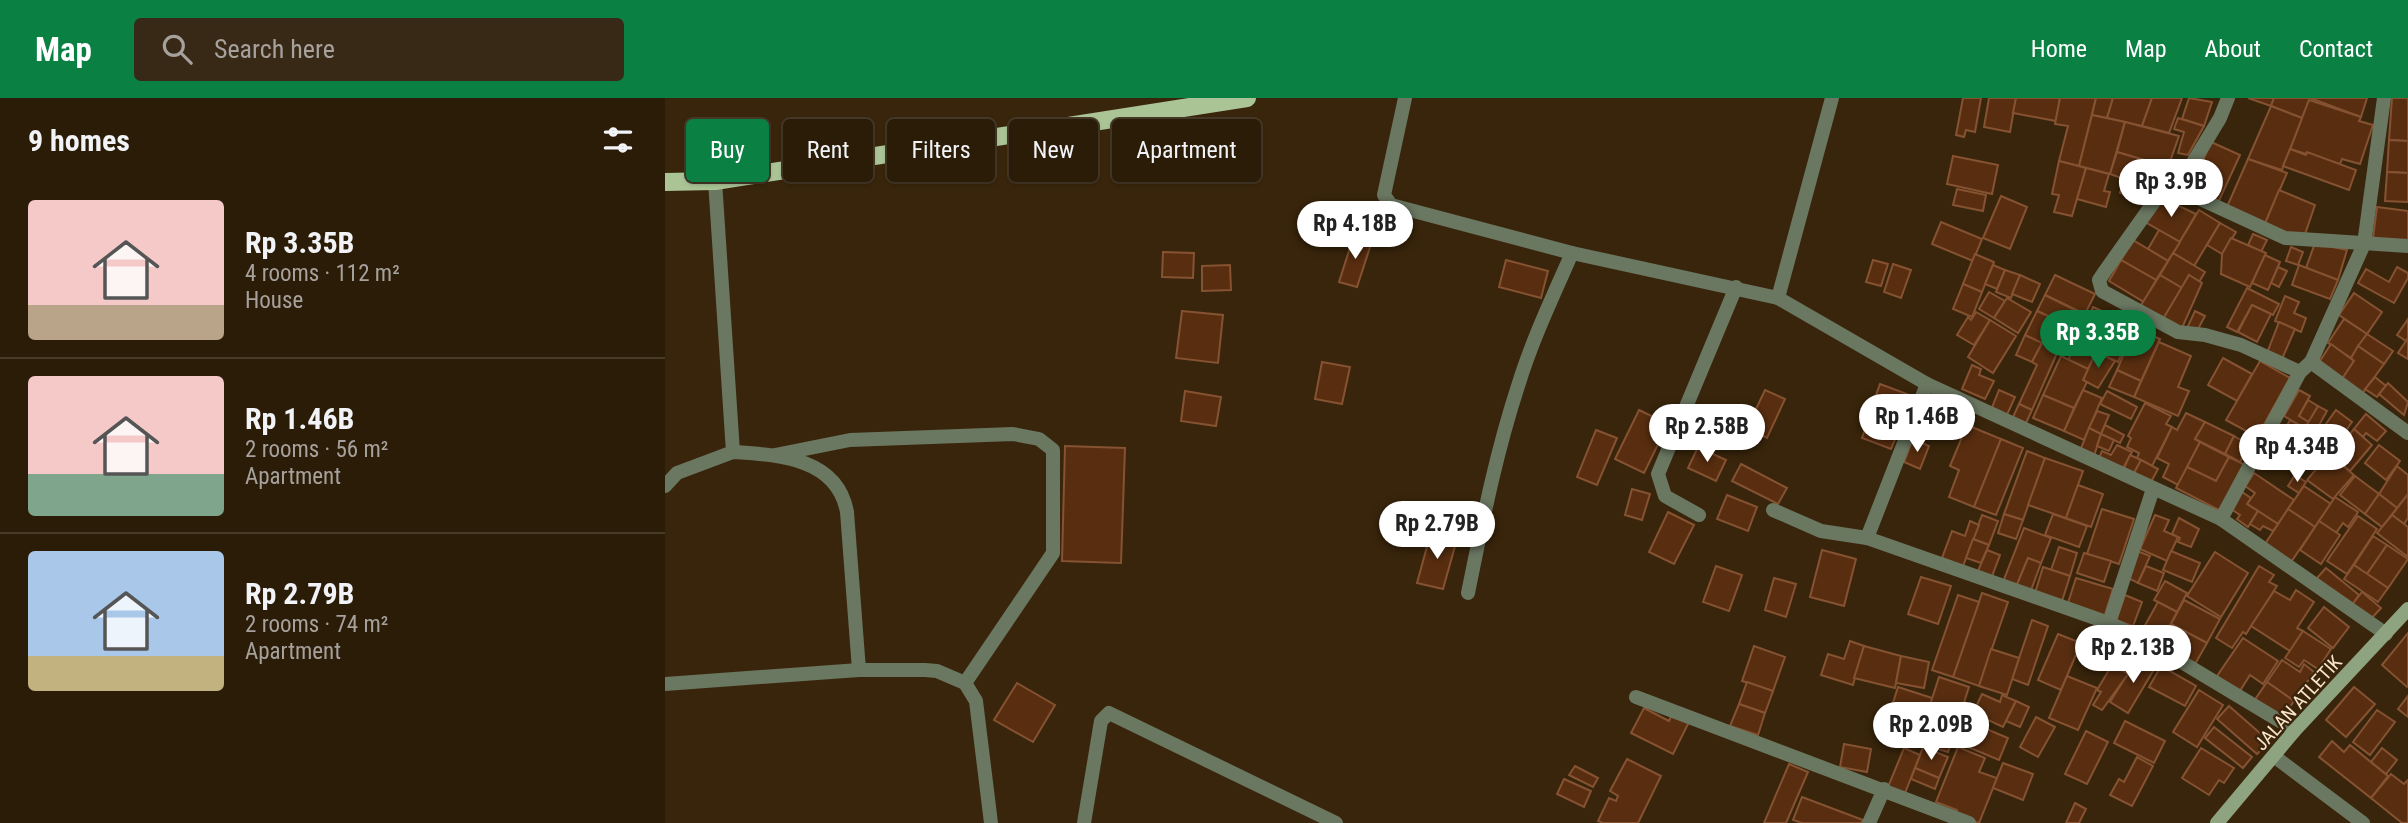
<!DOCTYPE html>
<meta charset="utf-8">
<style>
body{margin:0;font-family:"Roboto Condensed",sans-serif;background:#372916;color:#f1f3f6;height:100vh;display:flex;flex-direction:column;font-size:26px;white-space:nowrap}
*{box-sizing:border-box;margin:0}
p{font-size:23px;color:#a6a19c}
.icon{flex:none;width:38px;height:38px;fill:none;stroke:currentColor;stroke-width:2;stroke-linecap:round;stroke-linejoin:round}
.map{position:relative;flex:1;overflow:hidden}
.drawer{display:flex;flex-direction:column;background:#2b1c08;width:665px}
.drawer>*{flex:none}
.top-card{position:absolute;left:21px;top:21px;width:665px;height:63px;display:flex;gap:14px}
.price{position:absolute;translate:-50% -60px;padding:0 16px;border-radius:24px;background:#fff;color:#222;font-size:23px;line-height:46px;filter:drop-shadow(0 2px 4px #0008)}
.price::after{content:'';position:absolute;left:50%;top:42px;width:21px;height:16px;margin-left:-10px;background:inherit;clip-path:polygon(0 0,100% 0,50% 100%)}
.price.current{background:#0b8043;color:#fff}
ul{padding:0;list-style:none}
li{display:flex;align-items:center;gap:21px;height:175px;padding:0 28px}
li+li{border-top:2px solid #473a29}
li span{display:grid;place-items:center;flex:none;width:196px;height:140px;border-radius:7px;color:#555}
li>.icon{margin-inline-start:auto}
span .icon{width:84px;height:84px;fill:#fffc;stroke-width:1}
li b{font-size:30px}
h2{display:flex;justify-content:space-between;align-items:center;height:84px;padding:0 28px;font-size:30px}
.pill{padding:0 24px;border-radius:7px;background:#2b1c08;box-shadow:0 2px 5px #0004,0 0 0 2px #473a29;font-size:24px;line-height:63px}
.pill.current{background:#0b8043;color:#fff}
header{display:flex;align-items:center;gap:42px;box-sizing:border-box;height:98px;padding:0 35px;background:#0b8043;color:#fff}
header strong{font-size:33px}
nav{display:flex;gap:38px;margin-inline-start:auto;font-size:24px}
.search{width:490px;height:63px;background:#372916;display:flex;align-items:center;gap:18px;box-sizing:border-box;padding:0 24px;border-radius:7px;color:#a6a19c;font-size:26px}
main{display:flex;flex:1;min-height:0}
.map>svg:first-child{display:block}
.building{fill:#592e10;stroke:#855232;stroke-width:2}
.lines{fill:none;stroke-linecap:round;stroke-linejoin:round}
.lane{stroke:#6a7761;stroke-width:14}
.street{stroke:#6a7761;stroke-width:14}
.secondary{stroke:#8ea37f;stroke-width:14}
.primary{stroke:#aac496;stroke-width:18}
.labels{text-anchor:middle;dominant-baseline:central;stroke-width:5;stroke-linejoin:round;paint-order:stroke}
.street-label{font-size:19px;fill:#fbe6cc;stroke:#39250b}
</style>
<header>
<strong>Map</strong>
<div class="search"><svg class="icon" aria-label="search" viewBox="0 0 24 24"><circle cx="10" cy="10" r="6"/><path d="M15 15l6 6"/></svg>Search here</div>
<nav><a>Home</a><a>Map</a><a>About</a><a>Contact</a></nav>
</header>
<main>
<section class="drawer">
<h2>9 homes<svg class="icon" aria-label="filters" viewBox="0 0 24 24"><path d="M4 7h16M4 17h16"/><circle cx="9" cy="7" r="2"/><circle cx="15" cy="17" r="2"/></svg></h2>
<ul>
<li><span style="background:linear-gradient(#f6c9c9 75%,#b9a48a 0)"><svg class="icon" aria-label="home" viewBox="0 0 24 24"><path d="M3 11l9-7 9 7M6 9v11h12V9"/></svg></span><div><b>Rp 3.35B</b><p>4 rooms · 112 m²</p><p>House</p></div></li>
<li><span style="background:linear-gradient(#f6c9c9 70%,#7fa58c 0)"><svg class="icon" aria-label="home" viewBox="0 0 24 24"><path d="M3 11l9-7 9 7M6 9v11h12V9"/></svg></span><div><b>Rp 1.46B</b><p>2 rooms · 56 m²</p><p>Apartment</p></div></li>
<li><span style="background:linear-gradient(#a9c7e8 75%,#c2b280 0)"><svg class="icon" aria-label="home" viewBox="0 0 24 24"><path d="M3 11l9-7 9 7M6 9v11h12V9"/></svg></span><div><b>Rp 2.79B</b><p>2 rooms · 74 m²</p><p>Apartment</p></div></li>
</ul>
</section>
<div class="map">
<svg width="1743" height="725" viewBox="0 0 1743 725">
<rect width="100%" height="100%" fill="#39250b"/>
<g class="building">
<polygon points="1298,0 1316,0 1310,34 1301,32 1299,39 1291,37"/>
<polygon points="1324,0 1351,0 1345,34 1319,29"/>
<polygon points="1351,0 1395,0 1391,23 1348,15"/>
<polygon points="1395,0 1431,0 1414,68 1394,63 1403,28 1390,26"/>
<polygon points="1431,0 1448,0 1442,20 1427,17"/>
<polygon points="1448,0 1487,0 1477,28 1442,20"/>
<polygon points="1487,0 1517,0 1504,35 1477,28"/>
<polygon points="1524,0 1547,4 1539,28 1517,21"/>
<polygon points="1583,0 1609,0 1606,8"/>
<polygon points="1609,0 1645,0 1637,20 1606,8"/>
<polygon points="1645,0 1702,0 1696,19"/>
<polygon points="1727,0 1743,0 1743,43 1724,42"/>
<polygon points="1644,2 1696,19 1694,23 1708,27 1695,66 1677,61 1675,66 1625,51"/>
<polygon points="1606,8 1637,20 1617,72 1583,61"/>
<polygon points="1427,17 1460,24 1445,76 1414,68"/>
<polygon points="1513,20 1539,28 1523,57 1513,55 1519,34 1509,31"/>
<polygon points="1460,24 1514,38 1503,69 1452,54"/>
<polygon points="1724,42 1743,43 1743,75 1722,74"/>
<polygon points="1546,44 1575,57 1553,105 1525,92"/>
<polygon points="1625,51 1641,57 1642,54 1691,72 1684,92 1618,68"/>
<polygon points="1452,54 1503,69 1496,91 1483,101 1455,95 1459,81 1445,76"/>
<polygon points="1288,58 1333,67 1327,96 1282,86"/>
<polygon points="1583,61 1622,75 1599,128 1561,111"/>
<polygon points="1394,63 1421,70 1407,118 1389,114 1394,97 1387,96"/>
<polygon points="1421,70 1444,76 1439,93 1445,94 1441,109 1412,101"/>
<polygon points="1722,74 1743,75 1743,104 1720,103"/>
<polygon points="1292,91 1321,97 1318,113 1288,107"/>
<polygon points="1614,92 1650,107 1638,142 1599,128"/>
<polygon points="1336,98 1362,109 1345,151 1318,140"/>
<polygon points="1497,100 1531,116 1515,144 1480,124"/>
<polygon points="1712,109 1743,113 1743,145 1708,140"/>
<polygon points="1534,112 1555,125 1529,168 1508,155"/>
<polygon points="1276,124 1317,141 1308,163 1267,146"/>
<polygon points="1555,125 1571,134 1557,156 1542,147"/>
<polygon points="1494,132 1515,144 1503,163 1483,151"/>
<polygon points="1588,136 1602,142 1596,154 1583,147"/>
<polygon points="689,137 707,143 692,189 674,184"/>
<polygon points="1566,140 1601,155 1585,189 1556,176 1557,156"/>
<polygon points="1468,142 1503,163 1491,182 1456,162"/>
<polygon points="1650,145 1682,152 1673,182 1641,170"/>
<polygon points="1626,149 1638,154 1633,167 1621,163"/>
<polygon points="498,154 529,155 528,180 497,179"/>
<polygon points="1508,155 1540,174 1534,184 1524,177 1517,190 1495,177"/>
<polygon points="1310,156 1329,164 1317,194 1298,186"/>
<polygon points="1600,157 1615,164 1603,192 1587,185"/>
<polygon points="841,162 883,173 876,200 834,189"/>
<polygon points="1208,162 1223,166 1216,188 1201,184"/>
<polygon points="1456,162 1491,182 1479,204 1444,183"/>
<polygon points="1228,166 1246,172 1236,200 1219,194"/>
<polygon points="565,167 566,192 537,193 537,168"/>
<polygon points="1328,167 1340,172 1332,191 1320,186"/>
<polygon points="1634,167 1673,182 1665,201 1627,187"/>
<polygon points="1613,169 1622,173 1614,189 1606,185"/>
<polygon points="1732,169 1743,175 1743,180 1729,205 1693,185 1701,171 1724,184"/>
<polygon points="1340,172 1355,177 1346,200 1331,194"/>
<polygon points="1355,177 1375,186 1367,204 1347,196"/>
<polygon points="1390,177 1430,196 1420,216 1380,197"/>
<polygon points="1495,177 1517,190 1498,221 1476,207"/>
<polygon points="1524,177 1537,185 1517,230 1498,221"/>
<polygon points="1298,186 1317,194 1307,219 1288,211"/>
<polygon points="1582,190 1614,206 1608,217 1587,207 1572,234 1562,229"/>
<polygon points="1324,194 1340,203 1329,220 1314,211"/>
<polygon points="1689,195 1717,214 1702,236 1674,217"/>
<polygon points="1380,197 1412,213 1405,228 1372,213"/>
<polygon points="1620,198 1634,204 1629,215 1641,220 1636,234 1610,223"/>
<polygon points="1342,200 1366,214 1353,235 1329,220"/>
<polygon points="1587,207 1606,216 1592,244 1573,234"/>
<polygon points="1428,209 1448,218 1431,254 1412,245"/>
<polygon points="517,213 558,217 553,265 511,260"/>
<polygon points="1372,213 1405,228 1393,253 1360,237"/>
<polygon points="1530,213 1540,218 1531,235 1522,230"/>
<polygon points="1311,214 1325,222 1309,247 1292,237 1303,219 1306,222"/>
<polygon points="1448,218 1470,229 1453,264 1431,254"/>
<polygon points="1679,221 1702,236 1686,260 1663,245"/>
<polygon points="1743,221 1743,240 1741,243 1732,237"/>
<polygon points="1325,222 1351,238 1328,275 1303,259"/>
<polygon points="1614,224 1630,231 1617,261 1602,255"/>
<polygon points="1470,230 1495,241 1476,283 1452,272"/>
<polygon points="1702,236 1728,253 1719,266 1693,248"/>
<polygon points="1360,237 1377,245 1367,264 1351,257"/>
<polygon points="1743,240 1743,261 1733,255"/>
<polygon points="1494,244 1526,258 1513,289 1524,293 1513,318 1469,299"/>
<polygon points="1377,245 1393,253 1367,312 1354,306 1372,267 1367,264"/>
<polygon points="1412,245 1431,254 1423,271 1403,262"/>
<polygon points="1666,246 1689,263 1677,281 1653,266"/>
<polygon points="1693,248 1719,266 1697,296 1677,281 1689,263 1686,260"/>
<polygon points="1431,254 1450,263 1433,290 1418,282"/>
<polygon points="1396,258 1423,271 1418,282 1422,284 1409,310 1378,297"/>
<polygon points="1558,260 1587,276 1572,303 1543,287"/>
<polygon points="1595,263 1625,280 1592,339 1561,322"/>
<polygon points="657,264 685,269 677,306 650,301"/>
<polygon points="1307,267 1316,271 1314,277 1329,283 1320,301 1297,291"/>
<polygon points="1452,272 1476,283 1469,299 1444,289"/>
<polygon points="1710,279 1721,288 1712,299 1700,291"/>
<polygon points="1723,285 1743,304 1739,317 1714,296"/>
<polygon points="1215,286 1250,299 1241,321 1207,308"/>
<polygon points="1100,292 1120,301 1102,340 1082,330"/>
<polygon points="1334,292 1350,299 1341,319 1326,312"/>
<polygon points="1418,292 1437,300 1419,342 1399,333"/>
<polygon points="1634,292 1645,298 1634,318 1644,324 1640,330 1619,318"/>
<polygon points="520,293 556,299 551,328 516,323"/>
<polygon points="1442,293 1472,309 1466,321 1435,306"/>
<polygon points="1378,297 1409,310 1399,333 1368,320"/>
<polygon points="1643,302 1653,308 1644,324 1634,318"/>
<polygon points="1480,305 1506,318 1501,326 1507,329 1487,368 1472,360 1474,355 1462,349 1466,340 1463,338"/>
<polygon points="1354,306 1367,312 1361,325 1348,319"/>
<polygon points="1653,308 1662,313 1649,336 1640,330"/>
<polygon points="974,312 1003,326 979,375 950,361"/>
<polygon points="1671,312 1687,324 1675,341 1658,330"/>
<polygon points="1432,313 1444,317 1436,336 1424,330"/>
<polygon points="1521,315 1540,324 1530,341 1535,344 1513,387 1498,379 1504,366 1492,360 1507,329 1512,332"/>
<polygon points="1701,316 1721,333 1712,343 1701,335 1698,339 1689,331"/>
<polygon points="1204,320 1234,332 1226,351 1197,340"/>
<polygon points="1625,322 1649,336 1636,357 1613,344"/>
<polygon points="1540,324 1569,338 1560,356 1530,341"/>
<polygon points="1302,327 1336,341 1309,409 1284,399 1294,372 1285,368"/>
<polygon points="1440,327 1459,337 1455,345 1436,336"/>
<polygon points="1424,330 1436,336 1429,358 1415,353"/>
<polygon points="1689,331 1707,347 1685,373 1666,358"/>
<polygon points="931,332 952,340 932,387 912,379"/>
<polygon points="1436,336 1449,342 1444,353 1432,348"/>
<polygon points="1569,338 1584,347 1575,364 1560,356"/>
<polygon points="1248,341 1264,348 1255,371 1239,364"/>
<polygon points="1336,341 1358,350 1331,417 1309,409"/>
<polygon points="1535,344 1564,359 1551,383 1522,369"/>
<polygon points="1652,346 1664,356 1655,367 1643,357"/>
<polygon points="1452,347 1467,354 1456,374 1433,362 1437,353 1446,357"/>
<polygon points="1619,347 1636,357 1628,371 1611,361"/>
<polygon points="1714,347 1735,363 1721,382 1700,365"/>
<polygon points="400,348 460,350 456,465 397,463"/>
<polygon points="1033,349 1061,362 1051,383 1023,370"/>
<polygon points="1362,353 1380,360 1358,422 1339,416"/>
<polygon points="1664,356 1689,377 1668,401 1642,382"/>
<polygon points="1465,357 1476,362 1469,375 1459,370"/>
<polygon points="1564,359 1580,367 1556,413 1511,390 1522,369 1551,383"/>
<polygon points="1380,360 1418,373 1401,420 1363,407"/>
<polygon points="1476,362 1493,371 1486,384 1469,375"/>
<polygon points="1076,366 1122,390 1113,406 1067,383"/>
<polygon points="1732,368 1743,377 1743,396 1732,410 1714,396"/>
<polygon points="1589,375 1629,402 1613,426 1582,406 1590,395 1580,388"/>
<polygon points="1630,377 1641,384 1634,395 1623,388"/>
<polygon points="1690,378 1714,396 1700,416 1675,397"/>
<polygon points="1413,387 1438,396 1426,429 1401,420"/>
<polygon points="1639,388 1666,406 1650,429 1623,411"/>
<polygon points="967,391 985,396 977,422 960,417"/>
<polygon points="1577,394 1586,400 1582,406 1593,413 1583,429 1572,421 1575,417 1566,411"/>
<polygon points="1714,396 1732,410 1717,429 1700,416"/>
<polygon points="1743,396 1743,420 1739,426 1727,417"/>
<polygon points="1062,397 1092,409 1083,433 1052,421"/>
<polygon points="1670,399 1693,414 1683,429 1678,425 1671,435 1654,423"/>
<polygon points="1437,411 1469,421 1454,466 1422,456"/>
<polygon points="1623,411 1650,429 1626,464 1600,446"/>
<polygon points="1593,413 1613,426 1608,433 1598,428 1595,432 1585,426"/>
<polygon points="1003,414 1029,427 1009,466 984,454"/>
<polygon points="1339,416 1358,422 1351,441 1333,435"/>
<polygon points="1388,416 1422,428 1414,449 1380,437"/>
<polygon points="1317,417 1333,423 1324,447 1308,441"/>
<polygon points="1490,417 1504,422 1499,433 1513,439 1502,463 1475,451"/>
<polygon points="1727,417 1743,429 1743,459 1712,435"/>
<polygon points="1693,418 1712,431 1682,476 1662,463"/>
<polygon points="1514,420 1534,431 1526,449 1513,444 1515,440 1507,436"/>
<polygon points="1305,423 1314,427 1298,468 1277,460 1287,433 1300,438"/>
<polygon points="1654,423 1675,437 1656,466 1635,452"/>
<polygon points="1359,430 1386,440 1376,465 1363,460 1351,489 1338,484"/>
<polygon points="766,434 792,441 778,491 752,485"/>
<polygon points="1708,438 1722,447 1702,476 1689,467"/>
<polygon points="1308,441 1324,447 1316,465 1301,460"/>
<polygon points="1722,447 1743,461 1723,490 1702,476"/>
<polygon points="1394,449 1412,455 1405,478 1386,472"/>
<polygon points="1157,452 1191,461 1179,508 1145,499"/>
<polygon points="1322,452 1335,457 1326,481 1312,475"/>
<polygon points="1472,453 1485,458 1473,485 1461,479"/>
<polygon points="1506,453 1535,465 1527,484 1498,472"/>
<polygon points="1550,454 1583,475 1556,519 1522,498"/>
<polygon points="1419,455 1446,463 1439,484 1412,475"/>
<polygon points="1363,460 1376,465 1365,495 1351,489"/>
<polygon points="1689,467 1723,490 1713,504 1679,481"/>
<polygon points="1051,468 1077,477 1064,513 1038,504"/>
<polygon points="1481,468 1499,475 1492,493 1473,485"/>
<polygon points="1594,468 1609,477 1604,484 1612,488 1581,536 1578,534 1567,550 1551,540"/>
<polygon points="1378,469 1405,478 1397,503 1370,495"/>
<polygon points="1661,470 1694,497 1686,508 1651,481"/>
<polygon points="1256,479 1286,488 1273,526 1243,516"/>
<polygon points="1109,480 1131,486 1121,519 1100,512"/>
<polygon points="1411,480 1448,491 1439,520 1402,508"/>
<polygon points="1500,483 1522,495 1512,514 1489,502"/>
<polygon points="1631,492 1649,504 1632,530 1638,533 1625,553 1586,528 1609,493 1625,502"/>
<polygon points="1697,494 1716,510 1704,523 1686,508"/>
<polygon points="1317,495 1343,504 1314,588 1288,579"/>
<polygon points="1293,497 1314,504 1288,579 1267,572"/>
<polygon points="1460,497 1477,504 1468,528 1451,522"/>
<polygon points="1519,502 1555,521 1542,545 1506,526"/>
<polygon points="1493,504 1512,514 1494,548 1474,538"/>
<polygon points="1659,509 1684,529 1668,550 1643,530"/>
<polygon points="1367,522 1383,528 1363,587 1347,581"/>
<polygon points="1506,526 1542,545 1529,568 1494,548"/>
<polygon points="1638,533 1666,551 1653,571 1639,562 1634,569 1620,560"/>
<polygon points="1743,535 1743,588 1742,589 1717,567"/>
<polygon points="1393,536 1416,545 1396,592 1373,582"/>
<polygon points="1578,540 1613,563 1598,586 1585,577 1573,596 1550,581"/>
<polygon points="1185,543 1199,548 1188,587 1156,577 1163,556 1179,561"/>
<polygon points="1089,548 1120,559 1108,593 1077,583"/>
<polygon points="1199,548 1236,558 1230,590 1189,580"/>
<polygon points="1326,551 1354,560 1342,597 1314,588"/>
<polygon points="1236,558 1264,564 1259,590 1231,585"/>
<polygon points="1474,558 1491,568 1463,615 1445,604"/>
<polygon points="1617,562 1635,574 1639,566 1649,574 1629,603 1602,584"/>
<polygon points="1447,567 1463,576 1437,612 1428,607 1436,594 1432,592"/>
<polygon points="1496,568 1531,588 1520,608 1484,589"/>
<polygon points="1402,578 1432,590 1413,632 1384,620"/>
<polygon points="1274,579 1304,589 1295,617 1265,607"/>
<polygon points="1082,584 1108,593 1100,615 1074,606"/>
<polygon points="1602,584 1629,603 1616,622 1589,603"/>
<polygon points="352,585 390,607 368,644 329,622"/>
<polygon points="1233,589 1267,600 1262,619 1227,608"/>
<polygon points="1689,589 1710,606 1681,639 1661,622"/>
<polygon points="1534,592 1558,607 1532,649 1508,634"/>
<polygon points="1317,596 1335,604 1337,597 1351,603 1338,629 1308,615"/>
<polygon points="1743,598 1743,619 1733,611"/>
<polygon points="1351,603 1364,609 1355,629 1341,623"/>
<polygon points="1074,606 1100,615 1093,637 1065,628"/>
<polygon points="1265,607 1295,617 1283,654 1253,645"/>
<polygon points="1564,608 1604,643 1592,656 1552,621"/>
<polygon points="979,610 1004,623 1007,616 1024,624 1008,656 966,635"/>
<polygon points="1234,610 1252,616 1245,637 1227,632"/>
<polygon points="1712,612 1730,624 1705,657 1688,644"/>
<polygon points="1371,619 1390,629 1373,659 1355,649"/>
<polygon points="1460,623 1500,643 1489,665 1449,645"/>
<polygon points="1307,625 1343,640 1334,662 1298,647"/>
<polygon points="1549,629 1587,659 1578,670 1540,640"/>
<polygon points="1421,633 1443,644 1422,686 1400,676"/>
<polygon points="1667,643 1679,654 1685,647 1723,678 1706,700 1654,659"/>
<polygon points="1179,646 1206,651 1202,674 1175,669"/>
<polygon points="1258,649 1283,659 1274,680 1250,670"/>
<polygon points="1293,649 1320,660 1314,674 1332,680 1314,725 1289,719 1292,712 1271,704"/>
<polygon points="1239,650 1255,657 1240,695 1223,689"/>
<polygon points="1536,650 1569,670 1559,685 1554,682 1544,697 1517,680"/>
<polygon points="1717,650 1732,662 1721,676 1706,664"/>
<polygon points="1472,659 1488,668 1467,708 1445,697 1454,681 1459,684"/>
<polygon points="962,661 996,678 973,725 938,725 933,723 944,700 951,703 953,698 945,693"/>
<polygon points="1338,665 1368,676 1358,702 1328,690"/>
<polygon points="1124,666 1143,674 1121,725 1099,725"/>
<polygon points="910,668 933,680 928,689 904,677"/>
<polygon points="1250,670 1274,680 1270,691 1246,681"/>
<polygon points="1726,676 1739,686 1743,682 1743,725 1737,725 1706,700"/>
<polygon points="899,681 926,693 919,709 892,696"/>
<polygon points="1137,699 1198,722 1196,725 1137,725 1128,722"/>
<polygon points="1410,705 1421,711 1414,725 1401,725"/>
</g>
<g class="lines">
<g class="lane">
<path d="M68,354C112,357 172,359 182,414L194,572"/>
<polyline points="110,357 185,342 348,336 374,341 388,352 388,455 300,585"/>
<polyline points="0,388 12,375 68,354 50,83"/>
<polyline points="0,586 194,572 260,572 272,573 300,585 311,603 326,725"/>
</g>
<g class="street">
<polyline points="740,0 719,97 726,107 907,155 1113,200 1262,286 1556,421 1721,536"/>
<polyline points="1563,0 1555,20 1518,81 1515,88 1520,94 1620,140 1743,148"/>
<polyline points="1515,88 1491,101 1440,173 1434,182 1437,193 1513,234 1540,237 1576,247 1635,274"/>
<polyline points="1113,200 1167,0"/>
<polyline points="1646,264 1743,335"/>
<polyline points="1108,412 1156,433 1202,440 1444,525 1480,542 1630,632"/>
<polyline points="1034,417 1000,398 993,376 1071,189"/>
<polyline points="1556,421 1635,274 1646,264 1699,146 1719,0"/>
<polyline points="1202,440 1262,286"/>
<path d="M803,495C817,426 831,355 853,288C867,242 888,198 907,155"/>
<polyline points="1444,525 1488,391"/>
<polyline points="971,599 1304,725"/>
<polyline points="1610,659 1698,725"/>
<polyline points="419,725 436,623 444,615 671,725"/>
<polyline points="1204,725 1219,691"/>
</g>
<polyline class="secondary" points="1552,725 1630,632 1743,511"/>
<polyline class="primary" points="0,84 50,83 582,0"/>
</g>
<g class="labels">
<g class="street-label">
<text transform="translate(1633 605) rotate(-48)">JALAN ATLETIK</text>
</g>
</g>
</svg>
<b class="price" style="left:1506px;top:121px">Rp 3.9B</b>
<b class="price" style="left:690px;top:163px">Rp 4.18B</b>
<b class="price current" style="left:1433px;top:272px">Rp 3.35B</b>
<b class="price" style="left:1252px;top:356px">Rp 1.46B</b>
<b class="price" style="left:1042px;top:366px">Rp 2.58B</b>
<b class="price" style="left:1632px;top:386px">Rp 4.34B</b>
<b class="price" style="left:772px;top:463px">Rp 2.79B</b>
<b class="price" style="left:1468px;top:587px">Rp 2.13B</b>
<b class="price" style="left:1266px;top:664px">Rp 2.09B</b>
<div class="top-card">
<a class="pill current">Buy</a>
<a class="pill">Rent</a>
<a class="pill">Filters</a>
<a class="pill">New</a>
<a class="pill">Apartment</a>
</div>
</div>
</main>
